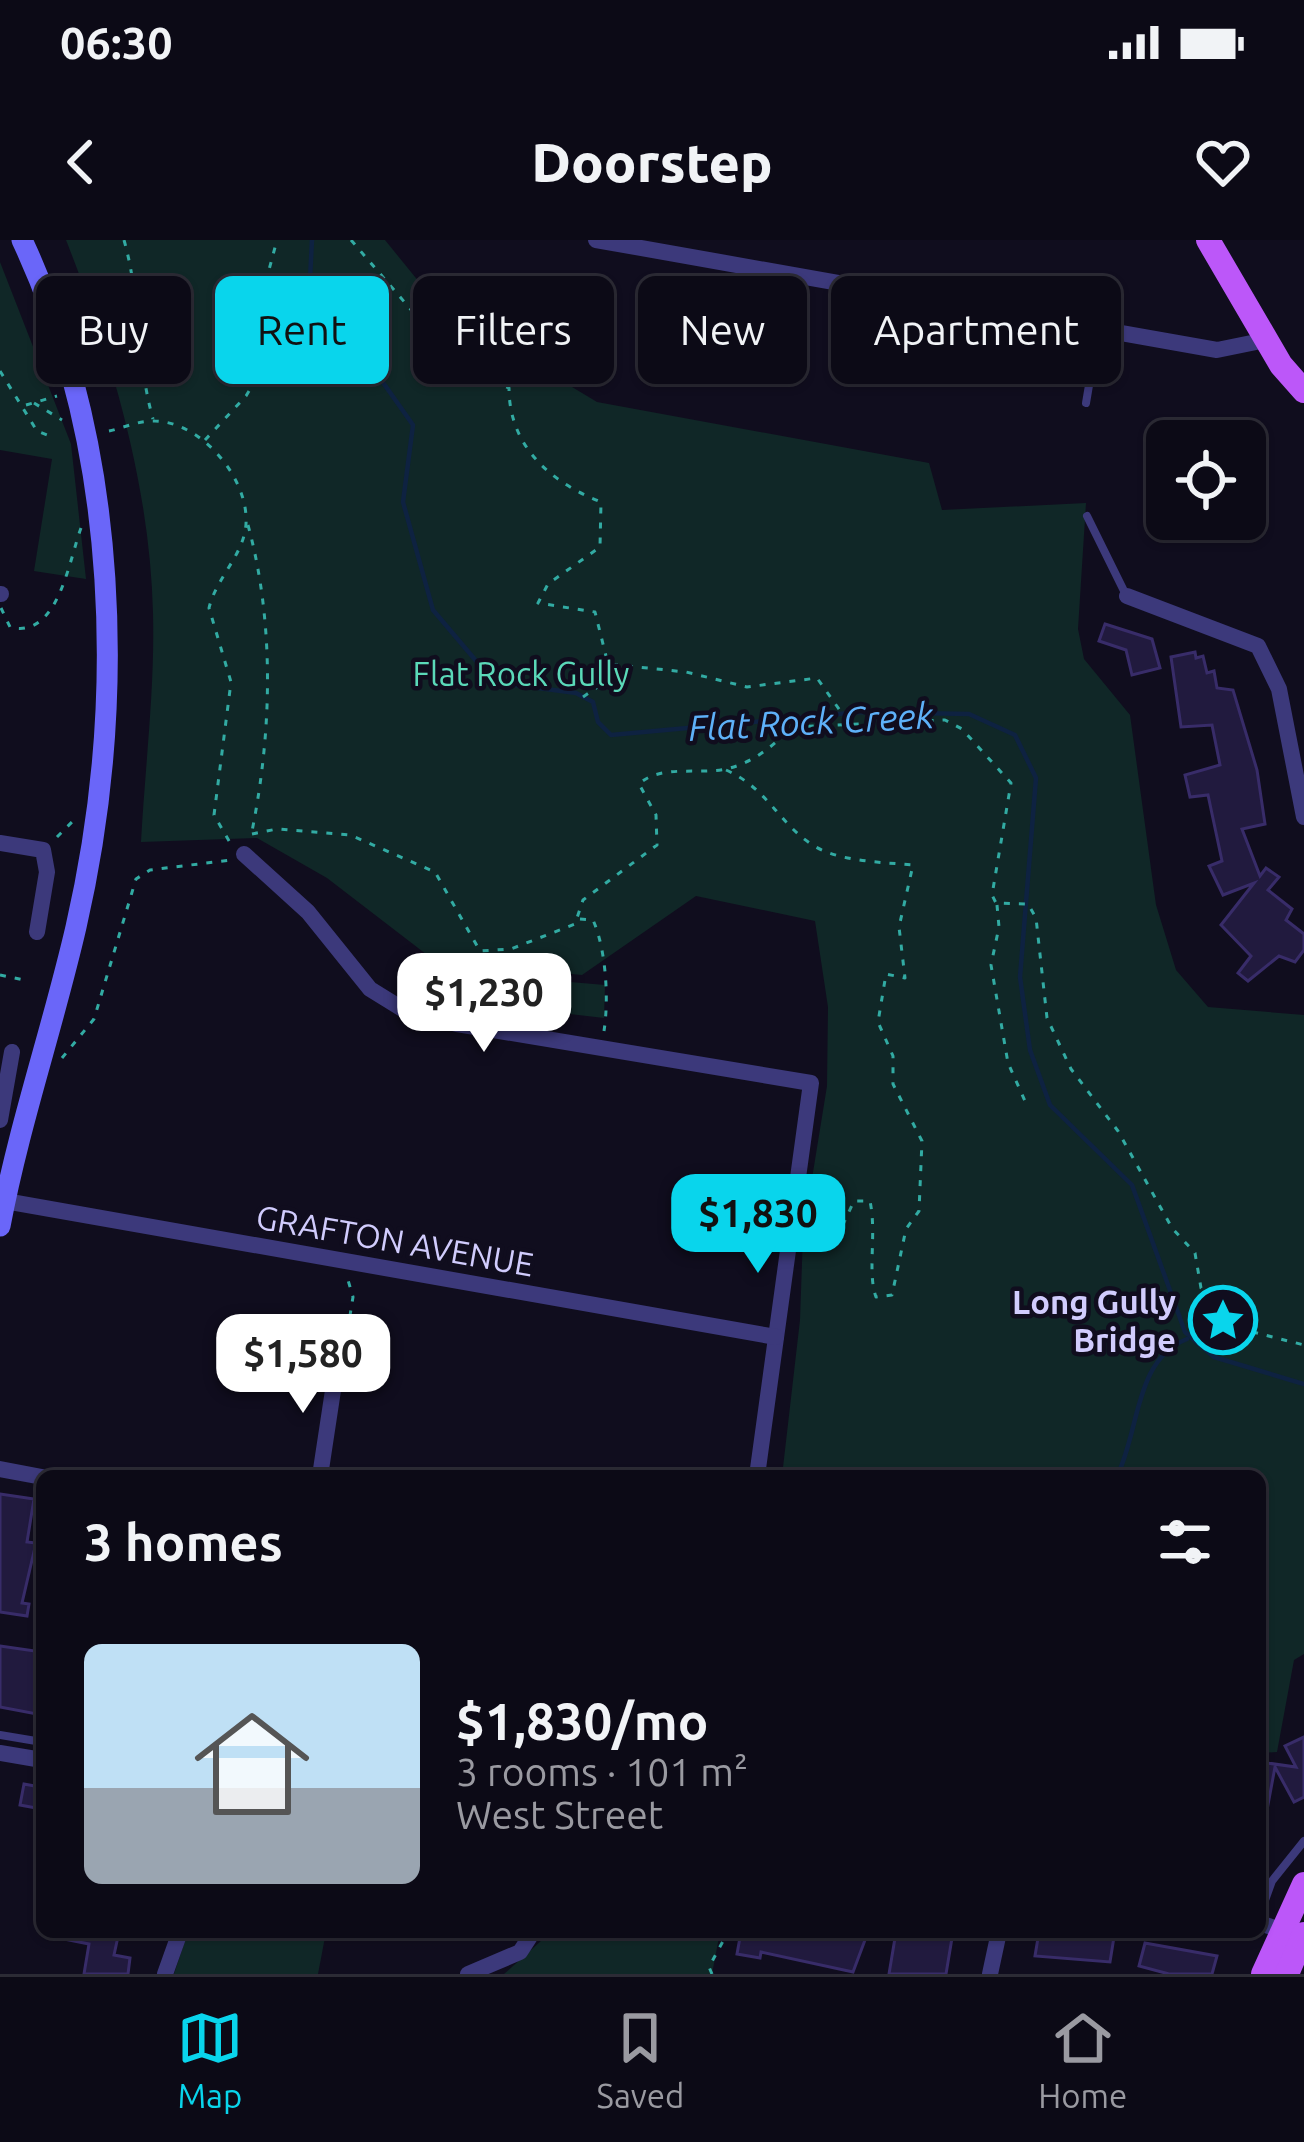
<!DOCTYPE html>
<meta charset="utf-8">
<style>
body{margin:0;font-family:Ubuntu,sans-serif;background:#15131f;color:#f1f3f6;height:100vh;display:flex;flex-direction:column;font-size:45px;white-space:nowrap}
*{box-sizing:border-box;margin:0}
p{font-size:39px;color:#9a9aa1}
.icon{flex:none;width:66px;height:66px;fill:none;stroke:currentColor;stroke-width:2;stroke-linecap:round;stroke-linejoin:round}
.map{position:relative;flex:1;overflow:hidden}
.panel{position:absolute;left:36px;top:1230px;width:1230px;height:468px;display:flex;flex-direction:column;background:#0c0a16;border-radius:18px;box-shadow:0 3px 9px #0004,0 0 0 3px #2c2b35}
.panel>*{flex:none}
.guide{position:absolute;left:36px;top:36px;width:1233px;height:108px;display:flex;gap:24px}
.buttons{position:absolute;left:1146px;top:180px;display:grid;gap:24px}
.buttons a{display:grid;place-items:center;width:120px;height:120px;border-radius:18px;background:#0c0a16;box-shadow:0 3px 9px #0004,0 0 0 3px #2c2b35;font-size:60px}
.price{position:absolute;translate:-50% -102px;padding:0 27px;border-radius:24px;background:#fff;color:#222;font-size:39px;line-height:78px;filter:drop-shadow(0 3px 6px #0008)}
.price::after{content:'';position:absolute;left:50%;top:72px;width:36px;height:27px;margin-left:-18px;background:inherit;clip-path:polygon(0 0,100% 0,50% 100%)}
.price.active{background:#09d5ec;color:#111}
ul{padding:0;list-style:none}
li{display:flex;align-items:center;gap:36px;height:300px;padding:0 48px}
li+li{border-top:3px solid #2c2b35}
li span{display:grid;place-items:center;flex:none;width:336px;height:240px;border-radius:18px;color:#555}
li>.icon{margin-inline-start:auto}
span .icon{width:144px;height:144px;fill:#fffc;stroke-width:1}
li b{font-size:51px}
h2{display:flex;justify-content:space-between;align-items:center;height:144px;padding:0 48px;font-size:51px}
.tag{padding:0 42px;border-radius:18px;background:#0c0a16;box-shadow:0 3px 9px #0004,0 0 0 3px #2c2b35;font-size:42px;line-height:108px}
.tag.active{background:#09d5ec;color:#111}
.status{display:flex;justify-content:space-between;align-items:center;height:84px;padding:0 60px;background:#0c0a16;direction:ltr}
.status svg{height:33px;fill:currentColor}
header{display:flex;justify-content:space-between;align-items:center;height:156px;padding:0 48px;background:#0c0a16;font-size:54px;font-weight:800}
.tab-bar{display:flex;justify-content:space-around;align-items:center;height:168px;border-top:3px solid #2c2b35;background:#0c0a16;font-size:33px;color:#9a9aa1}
.tab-bar a{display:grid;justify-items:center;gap:6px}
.tab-bar .active{color:#09d5ec}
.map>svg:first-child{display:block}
.green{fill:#102727}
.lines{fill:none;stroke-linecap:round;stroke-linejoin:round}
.stream{stroke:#0e2241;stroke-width:4.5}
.building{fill:#211a3e;stroke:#382c69;stroke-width:3}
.path{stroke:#32aba3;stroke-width:3;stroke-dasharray:6 9;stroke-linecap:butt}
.lane{stroke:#3c397b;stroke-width:8}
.street{stroke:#3c397b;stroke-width:16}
.secondary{stroke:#6a66f9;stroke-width:21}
.primary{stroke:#bc57f9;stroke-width:24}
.labels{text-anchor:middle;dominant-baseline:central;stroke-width:9;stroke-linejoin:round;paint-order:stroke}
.park-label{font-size:33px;fill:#5bd9b9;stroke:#100d1e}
.street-label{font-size:33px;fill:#d1ccfd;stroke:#100d1e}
.poi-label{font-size:33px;font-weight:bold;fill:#d1ccfd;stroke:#100d1e;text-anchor:end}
.water-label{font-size:36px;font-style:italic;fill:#5eb1f9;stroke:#100d1e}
</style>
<div class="status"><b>06:30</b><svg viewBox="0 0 49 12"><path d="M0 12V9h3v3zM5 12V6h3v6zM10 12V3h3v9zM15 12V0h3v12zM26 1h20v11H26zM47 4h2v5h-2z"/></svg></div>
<header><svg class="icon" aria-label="back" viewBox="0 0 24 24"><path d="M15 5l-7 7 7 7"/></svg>Doorstep<svg class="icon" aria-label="heart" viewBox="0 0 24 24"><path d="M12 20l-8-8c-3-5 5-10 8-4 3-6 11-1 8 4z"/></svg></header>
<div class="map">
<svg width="1304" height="1734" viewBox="0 0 1304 1734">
<rect width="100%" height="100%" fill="#100d1e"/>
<g class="green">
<path d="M66,0H385L424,48L479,91L597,162L929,223L942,270L1086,263L1078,389L1084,419L1130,475L1156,665L1176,730L1208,767L1304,775V1414L1294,1420L1277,1512L1260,1513V1236H782L800,1080L803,994L827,846L828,767L815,681L696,656L582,735L435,721L327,638L257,598L141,602C145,527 155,449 153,373C150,246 112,117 66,0Z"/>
<polygon points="0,22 71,204 86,339 34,331 52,219 0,210"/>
<polygon points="570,742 605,745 604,778 544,771 542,757"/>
<polygon points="188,1692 326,1692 318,1734 174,1734"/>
<polygon points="551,1692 720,1692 712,1734 504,1734"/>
</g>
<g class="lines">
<g class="stream">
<polyline points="312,0 310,39 413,185 403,262 433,370 494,442 576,453 593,462 598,482 611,495 861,472 969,474 1015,495 1036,538 1020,737 1030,810 1050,865 1132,945 1185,1092 1214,1117 1304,1144"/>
<path d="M1117,1236C1140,1190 1134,1120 1187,1099"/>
</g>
</g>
<g class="building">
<polygon points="1105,384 1152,399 1160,428 1132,435 1126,410 1099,401"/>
<polygon points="1195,412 1196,418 1203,416 1207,433 1214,431 1217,448 1233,450 1257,530 1265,584 1242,589 1260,636 1266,628 1279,637 1268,650 1292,669 1286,680 1304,694 1304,710 1295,722 1279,716 1248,741 1238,733 1251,716 1221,685 1254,643 1223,655 1209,626 1222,621 1208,555 1190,557 1185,535 1220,525 1212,485 1181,487 1171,417"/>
<polygon points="0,1254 34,1259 27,1302 36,1303 22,1363 29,1364 27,1376 0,1372"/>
<polygon points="0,1406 42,1412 42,1475 0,1467"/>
<polygon points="1304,1497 1304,1557 1294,1562 1275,1527 1267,1570 1260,1570 1260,1522 1296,1527 1285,1506"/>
<polygon points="24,1544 40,1547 36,1568 20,1565"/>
<polygon points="59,1692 119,1692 114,1715 130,1718 128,1734 84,1734 89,1704 59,1698"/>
<polygon points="741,1692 868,1692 853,1732 761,1712 760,1718 737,1714"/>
<polygon points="896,1692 953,1692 946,1734 889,1734"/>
<polygon points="1039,1692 1114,1697 1110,1722 1035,1716"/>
<polygon points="1145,1703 1217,1716 1212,1734 1169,1734 1139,1726"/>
</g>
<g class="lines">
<g class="path">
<path d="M124,0C141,60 136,119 153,179"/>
<path d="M351,0L413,72L429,116L509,148C509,206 550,242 601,262L600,307L548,344L538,363L595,372L608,424L686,432L747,447L817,438L846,479"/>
<polyline points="0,131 37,191 55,198"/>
<polyline points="34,163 62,180"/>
<polyline points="26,165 57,156"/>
<path d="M109,191C123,188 140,180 155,181C201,182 249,238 246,284C244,315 216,338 209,368L231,442L214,575L232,606"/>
<polyline points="205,200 246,156 265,124 268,96 262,56 277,0"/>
<path d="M248,285C275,384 272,495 251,596"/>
<path d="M1,368L10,387C58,400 69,320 81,288"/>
<polyline points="583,457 599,446 607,426"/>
<path d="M726,530C768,549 777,581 811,604C838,622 881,622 913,625L899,687L905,738L886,734L878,782L893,816V844L922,901L919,971L906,989L892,1055L876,1057C867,1033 877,994 870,961H854L840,991L809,985"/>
<path d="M252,594L277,589L350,595L435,632L480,711L511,709L575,684L583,660L657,605L656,575L639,544C661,524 698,535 726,529C753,523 773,506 792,487L945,480L962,489L1011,543L992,655L996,663L1028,664L1036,678L1047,778L1071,829L1118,891L1172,988L1195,1013L1201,1048L1237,1088L1304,1105"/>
<polyline points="57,597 76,578"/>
<polyline points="997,665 999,687 991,725 1008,823 1025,861"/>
<path d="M580,679L593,680C606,709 609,759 604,791"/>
<polyline points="0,735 24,740"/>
<polyline points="62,818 94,779 136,639 150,630 231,620"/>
<polyline points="345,1106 353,1057 348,1040"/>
<polyline points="712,1734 709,1727 728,1692"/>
</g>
<g class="lane">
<polyline points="1086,163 1098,92"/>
<polyline points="1087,276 1126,355"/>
<polyline points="0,1495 42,1502"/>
<polyline points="1260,1674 1272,1641 1304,1601"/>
</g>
<g class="street">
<polyline points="596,0 1217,110 1266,100"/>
<polyline points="0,354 1,354"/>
<polyline points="1127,356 1258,406 1279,449 1304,577"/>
<polyline points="0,603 43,610 47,632 37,692"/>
<polyline points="244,614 308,672 370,749 404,770 457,784 811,843 757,1236"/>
<polyline points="0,880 12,812"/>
<polyline points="5,961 776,1097"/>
<polyline points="0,1229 42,1237"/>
<polyline points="320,1236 337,1124"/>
<polyline points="0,1513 42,1520"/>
<polyline points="1260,1683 1280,1690"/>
<polyline points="165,1734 180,1692"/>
<polyline points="468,1734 520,1712 533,1692"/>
<polyline points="990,1734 999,1692"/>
</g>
<path class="secondary" d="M0,986C19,885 53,787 76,687C127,465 120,209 22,0"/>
<g class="primary">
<polyline points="1208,0 1281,125 1304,151"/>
<polyline points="1263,1734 1304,1644"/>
<polyline points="1287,1734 1304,1694"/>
</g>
</g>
<defs>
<g id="sight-ring" transform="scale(3.45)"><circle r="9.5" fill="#100d1e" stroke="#09d5ec" stroke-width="1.5"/><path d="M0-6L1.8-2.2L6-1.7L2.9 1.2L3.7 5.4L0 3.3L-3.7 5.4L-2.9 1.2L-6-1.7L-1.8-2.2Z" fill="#09d5ec"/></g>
</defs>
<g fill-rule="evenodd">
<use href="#sight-ring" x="1223" y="1080"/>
</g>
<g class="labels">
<g class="park-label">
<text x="521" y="433">Flat Rock Gully</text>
</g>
<g class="street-label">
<text transform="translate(395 1000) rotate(10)">GRAFTON AVENUE</text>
</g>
<g class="poi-label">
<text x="1176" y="1061">Long Gully<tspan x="1176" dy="38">Bridge</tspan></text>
</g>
<g class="water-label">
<text transform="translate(811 481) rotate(-3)">Flat Rock Creek</text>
</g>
</g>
</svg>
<div class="buttons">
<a><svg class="icon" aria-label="locate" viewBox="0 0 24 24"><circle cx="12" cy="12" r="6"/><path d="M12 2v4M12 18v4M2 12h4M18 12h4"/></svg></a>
</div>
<b class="price" style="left:484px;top:815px">$1,230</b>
<b class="price active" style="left:758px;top:1036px">$1,830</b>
<b class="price" style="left:303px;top:1176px">$1,580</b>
<div class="guide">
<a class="tag">Buy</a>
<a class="tag active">Rent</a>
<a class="tag">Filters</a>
<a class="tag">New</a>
<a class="tag">Apartment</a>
</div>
<section class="panel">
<h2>3 homes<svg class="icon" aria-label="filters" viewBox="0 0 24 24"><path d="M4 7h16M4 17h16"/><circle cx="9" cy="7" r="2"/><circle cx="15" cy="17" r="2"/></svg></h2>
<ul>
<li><span style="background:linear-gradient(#bfe0f5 60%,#9aa5b1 0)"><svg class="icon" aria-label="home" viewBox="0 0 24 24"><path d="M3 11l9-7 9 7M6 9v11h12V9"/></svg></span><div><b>$1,830/mo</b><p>3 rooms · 101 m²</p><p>West Street</p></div></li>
</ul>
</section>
</div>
<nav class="tab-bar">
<a class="active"><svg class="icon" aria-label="map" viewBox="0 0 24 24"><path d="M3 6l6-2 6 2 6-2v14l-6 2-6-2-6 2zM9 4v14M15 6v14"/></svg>Map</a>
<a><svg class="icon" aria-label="saved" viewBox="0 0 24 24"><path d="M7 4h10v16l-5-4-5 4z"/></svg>Saved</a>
<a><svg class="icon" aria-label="home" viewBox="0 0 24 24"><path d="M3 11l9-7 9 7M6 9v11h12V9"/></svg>Home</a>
</nav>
